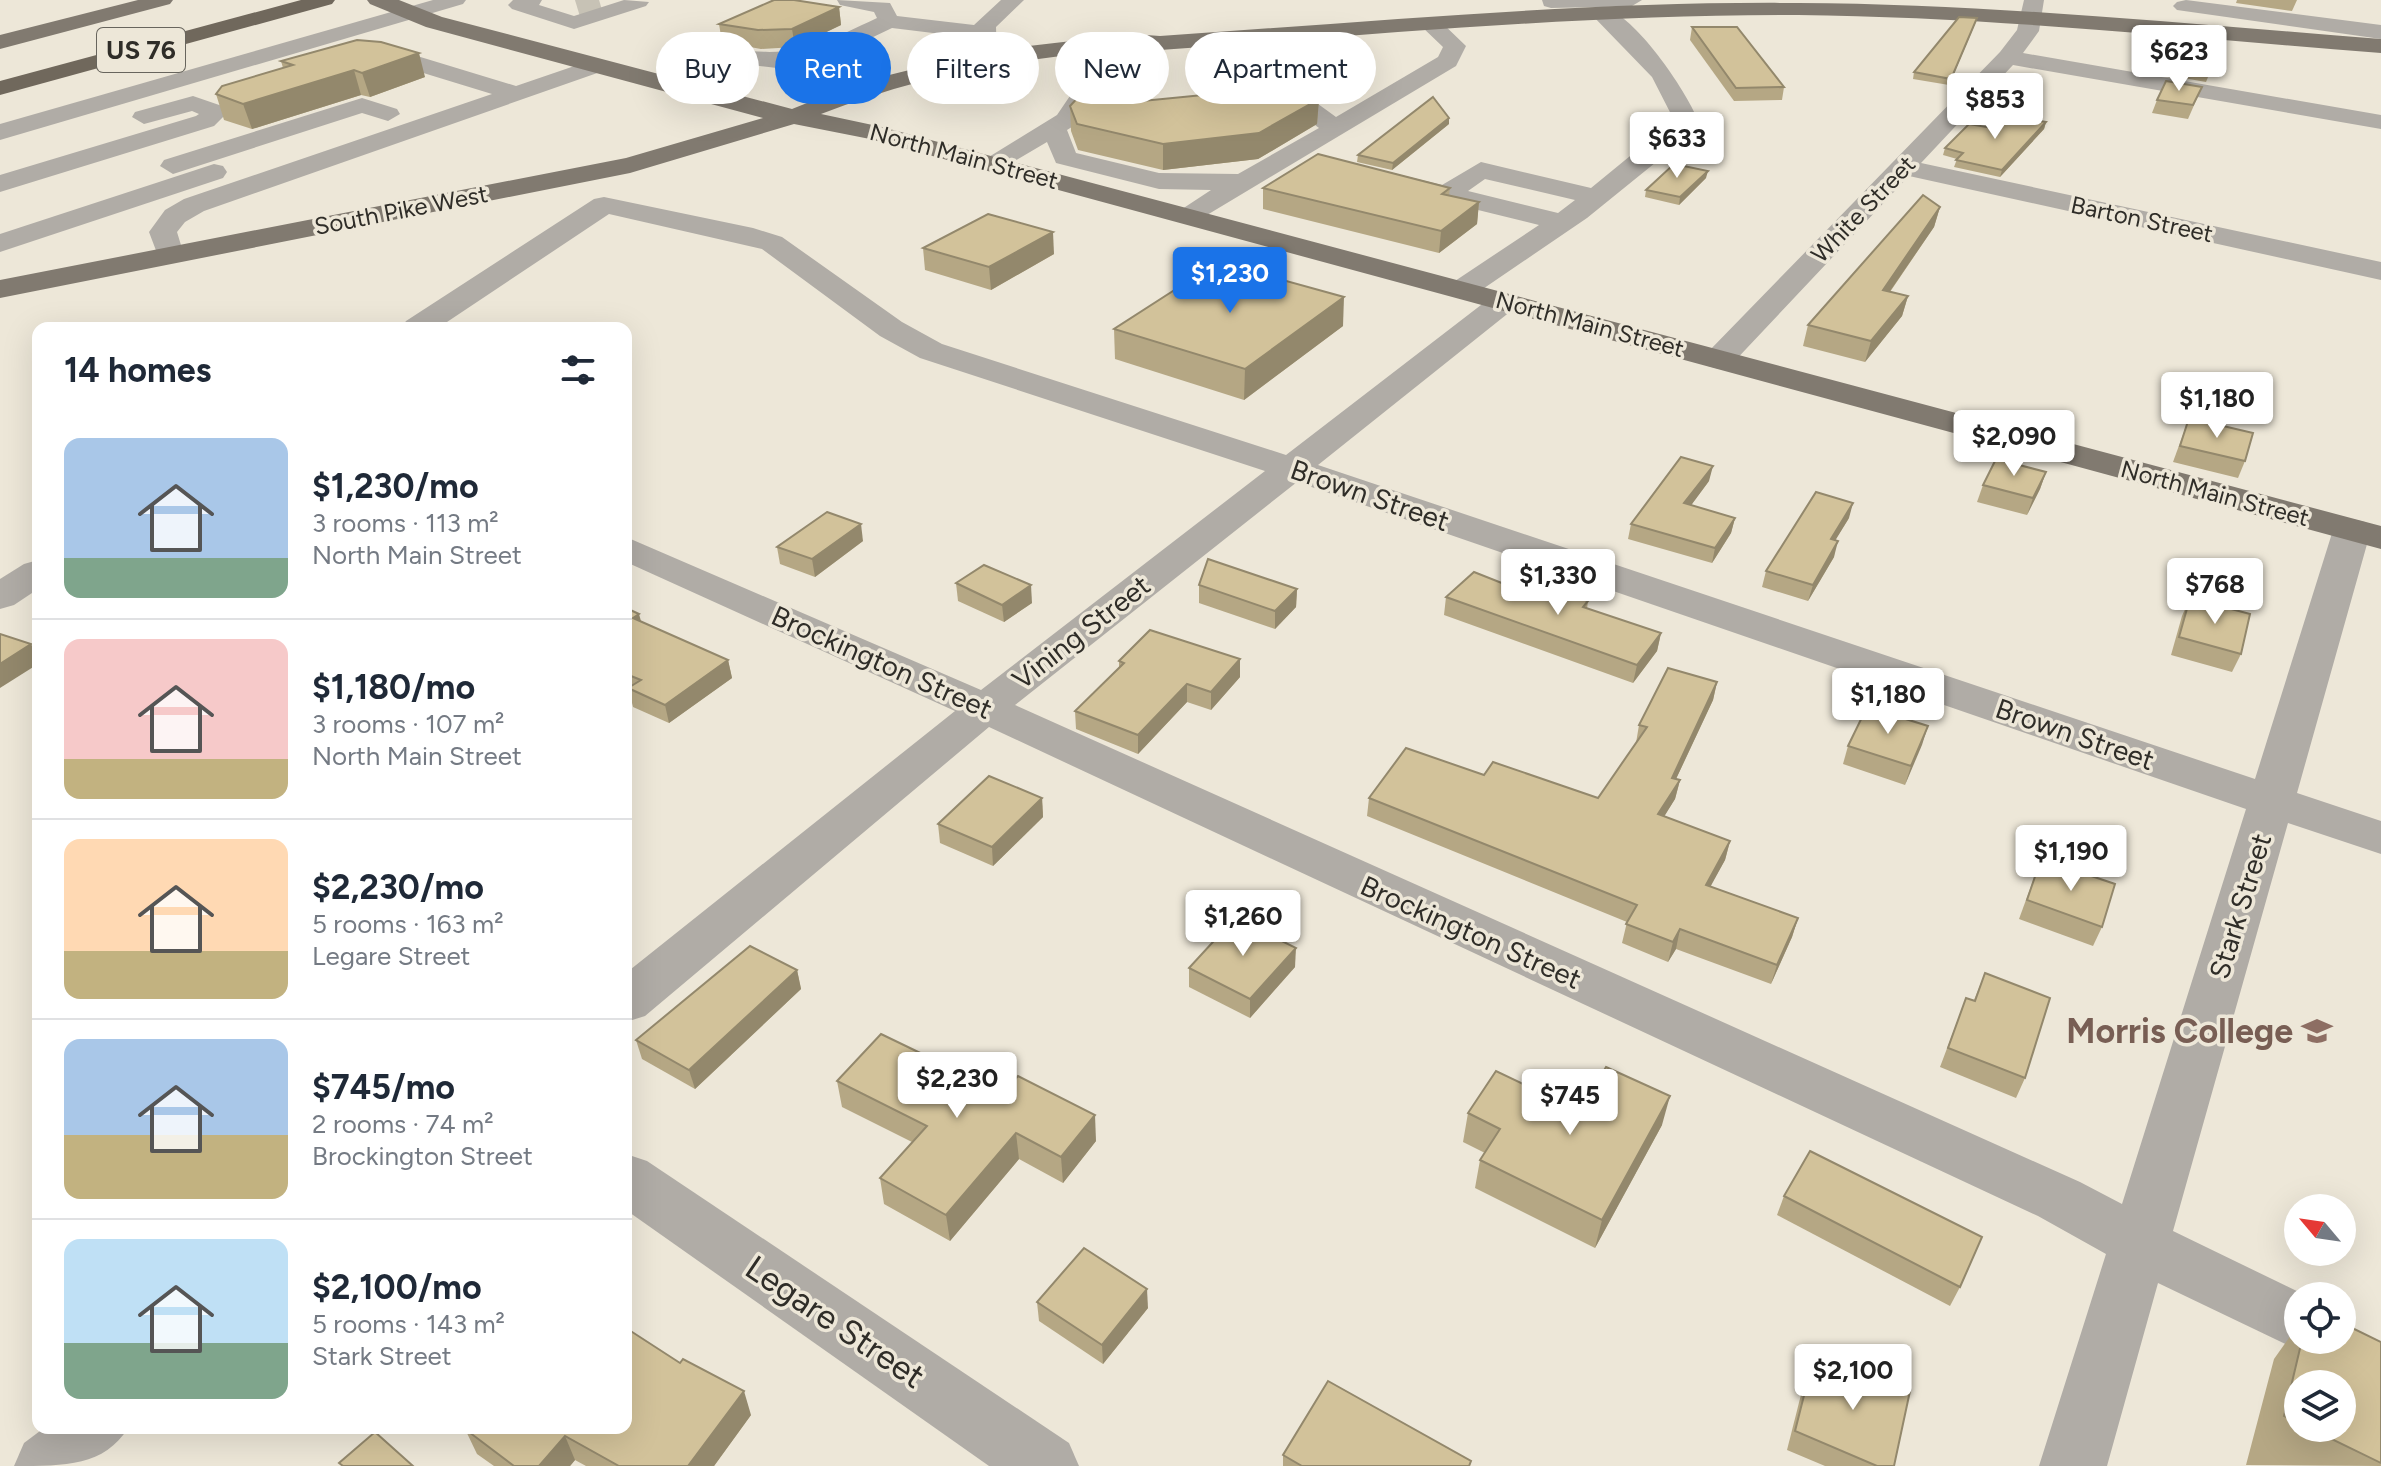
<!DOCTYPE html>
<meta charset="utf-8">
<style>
body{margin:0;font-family:Figtree,sans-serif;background:#f6f6f7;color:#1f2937;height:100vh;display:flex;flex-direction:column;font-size:30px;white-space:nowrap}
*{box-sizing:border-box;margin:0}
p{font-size:26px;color:#747a83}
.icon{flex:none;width:44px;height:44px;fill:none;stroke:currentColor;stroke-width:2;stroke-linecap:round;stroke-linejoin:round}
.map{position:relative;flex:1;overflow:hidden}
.side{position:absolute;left:32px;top:322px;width:600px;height:1112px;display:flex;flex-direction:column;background:#fff;border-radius:16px;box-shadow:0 8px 32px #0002}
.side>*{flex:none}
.top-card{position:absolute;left:656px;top:32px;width:760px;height:72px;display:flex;gap:16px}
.needle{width:52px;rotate:299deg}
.fabs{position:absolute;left:2284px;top:1194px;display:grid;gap:16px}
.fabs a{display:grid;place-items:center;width:72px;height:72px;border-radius:50%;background:#fff;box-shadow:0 8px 32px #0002;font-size:40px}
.price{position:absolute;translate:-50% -68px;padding:0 18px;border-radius:8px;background:#fff;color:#222;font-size:26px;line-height:52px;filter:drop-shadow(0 2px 4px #0008)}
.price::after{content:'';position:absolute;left:50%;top:48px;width:24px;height:18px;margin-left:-12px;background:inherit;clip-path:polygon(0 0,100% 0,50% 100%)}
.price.active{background:#1a73e8;color:#fff}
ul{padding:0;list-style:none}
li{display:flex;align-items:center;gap:24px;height:200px;padding:0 32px}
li+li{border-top:2px solid #e0e1e3}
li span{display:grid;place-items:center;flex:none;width:224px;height:160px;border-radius:16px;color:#555}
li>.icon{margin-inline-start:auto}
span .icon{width:96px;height:96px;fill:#fffc;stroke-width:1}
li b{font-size:34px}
h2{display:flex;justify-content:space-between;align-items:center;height:96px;padding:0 32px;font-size:34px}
.tag{padding:0 28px;border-radius:36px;background:#fff;box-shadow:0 8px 32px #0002;font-size:28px;line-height:72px}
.tag.active{background:#1a73e8;color:#fff}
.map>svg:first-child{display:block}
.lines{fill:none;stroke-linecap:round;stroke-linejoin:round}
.minor-tunnel{stroke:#c7c2b5;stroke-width:23;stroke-dasharray:23 12;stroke-linecap:butt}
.minor{fill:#b0aca6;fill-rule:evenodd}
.major{fill:#817a70;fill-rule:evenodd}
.highway{fill:#70685c;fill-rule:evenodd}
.wall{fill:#b5a784;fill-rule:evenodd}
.shaded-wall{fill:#93886c}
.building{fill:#d2c29a;stroke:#93886c;stroke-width:2}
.labels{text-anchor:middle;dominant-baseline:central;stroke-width:7;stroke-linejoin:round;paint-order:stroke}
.far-street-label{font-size:24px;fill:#2f2d28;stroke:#ede7d8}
.shield{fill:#ede7d8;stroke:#68655d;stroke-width:2}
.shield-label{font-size:26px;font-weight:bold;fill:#2f2d28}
.street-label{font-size:28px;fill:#2f2d28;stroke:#ede7d8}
.near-education-label{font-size:34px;font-weight:bold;fill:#785e54;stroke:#ede7d8;text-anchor:end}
.near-street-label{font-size:34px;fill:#2f2d28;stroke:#ede7d8}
</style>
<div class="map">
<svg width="2381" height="1466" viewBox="0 0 2381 1466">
<rect width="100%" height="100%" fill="#ede7d8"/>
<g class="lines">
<polyline class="minor-tunnel" points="578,10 611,0"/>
<g class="minor">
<polygon points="433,0 466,0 463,4 0,140 0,124"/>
<polygon points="513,0 542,0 539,5 574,16 624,0 649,2 646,6 574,29 512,9 508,5"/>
<path d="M1001,0H1024L996,27L997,58L986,65L975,58L974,38L892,28L823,61L777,68L715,61L704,54C712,43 727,49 739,50C802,57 821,44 877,18L874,12L840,5L837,0L890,3L897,16L974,25Z"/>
<path d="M1542,0H1642L1632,6L1603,7C1636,16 1685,89 1698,120L1692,133L1587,218L1474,295H1452L1448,289L1452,283L1539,225L1380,186L1376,180L1380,174L1389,172L1442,185L1481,162L1591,188L1674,120L1652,77L1590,13L1599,7L1551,8L1544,6ZM1485,179L1575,200L1558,213L1468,191Z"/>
<polygon points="2024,0 2044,0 2039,31 2023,53 2381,115 2381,129 2013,65 1921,163 2381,262 2381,280 1909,176 1730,366 1719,369 1708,366 1703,359 1708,352 2000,52 2017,30"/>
<polygon points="2186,0 2381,25 2381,39 2177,10 2173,6 2177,2"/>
<polygon points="1431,18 1439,20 1466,46 1456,66 1197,221 1177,221 1173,215 1211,190 1159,189 1056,163 1047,142 1001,169 983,169 979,163 1057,115 1076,87 1057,58 1068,51 1076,53 1100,87 1075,125 1067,130 1076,153 1159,173 1238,174 1319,128 1269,90 1233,76 1207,39 1210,34 1226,34 1249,66 1285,80 1336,117 1438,57 1443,47 1420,25"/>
<polygon points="363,47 404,52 516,86 595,59 606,66 603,71 204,211 185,222 177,232 184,255 180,261 160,261 149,232 165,210 184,199 492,94 394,64 355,59 352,54 355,49"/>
<polygon points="193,96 225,107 228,112 214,126 0,192 0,175 196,116 199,114 192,111 144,124 132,117 135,112"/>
<polygon points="362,98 397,109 400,114 388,121 362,113 173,174 160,166 164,160"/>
<polygon points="214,164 223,166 227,172 223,178 0,252 0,234"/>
<path d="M604,197L753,228L782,237L902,322L942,344L1286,455L1494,295H1516L1520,301L1516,307L1318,465L2255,779L2333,530L2339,522L2352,519L2365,522L2371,530L2297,793L2381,821V854L2288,823L2173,1231L2307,1296H2298V1340L2320,1342L2298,1350L2158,1283L2107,1466H2039L2106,1254L2038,1216L989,727L645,1016L626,1022V973L955,711L626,562V537L981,690L1265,471L920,358L880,336L762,249L609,214L438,328H401L406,321L594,199ZM1297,482L2246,809L2122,1204L2080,1182L1015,705Z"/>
<polygon points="38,560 38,589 14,605 0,609 0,579 24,564"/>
<polygon points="626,1154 647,1161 1069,1443 1079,1466 989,1466 626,1210"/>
<path d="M44,1428H128C104,1466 66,1466 14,1466L24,1443Z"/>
</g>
<g class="major">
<polygon points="138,0 173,0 170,4 0,49 0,35"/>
<path d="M367,0H399L442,17L792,109L857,83L986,51L1132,34L1160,36C1372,22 1585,1 1798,3C1993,4 2187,24 2381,39V53C2187,38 1993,17 1798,15C1585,14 1372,35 1160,50C1127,47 1095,52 1061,56C978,66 899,83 821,114L882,127L2381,526V549L870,139L794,124L630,173L0,298V280L626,158L763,118L426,27L370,4Z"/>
</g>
<polygon class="highway" points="301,0 335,0 332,4 0,95 0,81"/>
</g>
<g class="wall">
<polygon points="2237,0 2297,0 2292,11 2236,3"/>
<polygon points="839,7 841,25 795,47 761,49 722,42 719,24"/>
<polygon points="1977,18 1949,85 1913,79 1914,72"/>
<polygon points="1692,27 1784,87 1782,100 1734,101 1690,40"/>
<polygon points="2215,60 2206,82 2172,76 2176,63"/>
<polygon points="281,61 425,77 370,97 361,95 252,129 224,120 216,94 283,68"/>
<polygon points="2202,87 2188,119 2152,113 2157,100"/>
<polygon points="1121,89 1121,99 1132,102 1319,99 1317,124 1258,159 1163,170 1078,150 1071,131 1070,106"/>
<polygon points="2046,122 2044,129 2000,177 1954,167 1957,159 1943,155 1945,148 1992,128"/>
<polygon points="1449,124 1392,170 1357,162 1358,155"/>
<polygon points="1706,178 1679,205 1645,197 1646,190"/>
<polygon points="1263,188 1450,188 1449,195 1479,202 1477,224 1439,253 1263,209"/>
<polygon points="1940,207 1934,227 1890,292 1908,296 1902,316 1865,362 1803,346 1808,325"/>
<polygon points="923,248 1054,254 991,290 925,270"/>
<polygon points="1343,326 1244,400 1115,359 1114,329"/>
<polygon points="2189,418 2245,461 2238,478 2173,462"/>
<polygon points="2046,472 2040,489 2027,515 1977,502 1983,485"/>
<polygon points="1709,481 1691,505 1735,518 1731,533 1712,563 1628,539 1631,524"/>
<polygon points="1849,518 1835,540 1834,557 1808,601 1762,587 1766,571"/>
<polygon points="863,541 815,577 780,564 777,547"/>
<polygon points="956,583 1032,603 1004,622 958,601"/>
<polygon points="1199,585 1297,589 1296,607 1275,629 1199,603"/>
<polygon points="1532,595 1588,601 1587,609 1661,633 1657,651 1633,683 1444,615 1446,597"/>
<polygon points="2190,598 2241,654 2232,672 2171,655 2182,616"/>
<polygon points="626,608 641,622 728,660 732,678 669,723 633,707 629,691 626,690"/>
<polygon points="1119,661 1240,677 1211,710 1187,702 1138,754 1076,729 1075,711 1119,668"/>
<polygon points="1717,682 1713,700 1676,779 1680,780 1675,799 1664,816 1730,841 1725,860 1710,886 1798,918 1792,937 1771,984 1676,949 1668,962 1622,943 1627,922 1367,816 1369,798 1484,775 1598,798 1636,743 1639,725"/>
<polygon points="1928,726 1905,785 1843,764 1848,746"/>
<polygon points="1042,798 1043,817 993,866 940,843 938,824"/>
<polygon points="2041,859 2102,927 2093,946 2019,919"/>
<polygon points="1295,967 1250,1018 1189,987 1189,968"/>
<polygon points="797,970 801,989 695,1089 642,1059 636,1040"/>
<polygon points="1985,973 2025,1078 2016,1098 1940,1067 1966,998 1974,1000"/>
<polygon points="837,1081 1096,1141 1063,1183 1019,1159 950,1241 884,1204 880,1178 912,1142 842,1107"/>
<polygon points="1580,1111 1662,1125 1595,1248 1475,1188 1480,1160 1485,1153 1463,1142 1468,1113"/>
<polygon points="1784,1196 1960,1287 1950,1306 1777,1215"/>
<polygon points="1037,1302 1148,1308 1103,1364 1039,1321"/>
<path d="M2298,1325V1340L2381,1342V1466L2246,1465L2274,1359ZM2298,1384L2342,1428H2298Z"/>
<polygon points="1815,1352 1894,1466 1825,1466 1787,1450 1807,1371"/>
<polygon points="751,1415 714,1466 586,1466 575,1460 570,1466 494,1466 477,1454 465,1429"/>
<polygon points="1283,1455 1471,1461 1470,1466 1283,1466"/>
</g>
<g class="shaded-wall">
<polygon points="839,7 841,25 795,47 792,29"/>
<polygon points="1977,18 1975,24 1949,85 1951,79"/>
<polygon points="419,53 425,77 370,97 362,73"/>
<polygon points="354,70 361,95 252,129 243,104"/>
<polygon points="1319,99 1317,124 1258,159 1163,170 1163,144"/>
<polygon points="1449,118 1449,124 1392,170 1393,163"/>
<polygon points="2046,122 2044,129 2000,177 2002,170"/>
<polygon points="1708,171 1706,178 1679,205 1680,197"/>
<polygon points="1479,202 1477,224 1439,253 1441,231"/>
<polygon points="1940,207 1934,227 1877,310 1883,290"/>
<polygon points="1053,232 1054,254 991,290 989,267"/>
<polygon points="1908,296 1902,316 1865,362 1871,341"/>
<polygon points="1344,297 1343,326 1244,400 1245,369"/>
<polygon points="1713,466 1709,481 1681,519 1684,503"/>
<polygon points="2046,472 2040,489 2027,515 2033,498"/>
<polygon points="1853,503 1849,518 1827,554 1831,539"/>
<polygon points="1735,518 1731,533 1712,563 1715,548"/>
<polygon points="861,524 863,541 815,577 812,559"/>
<polygon points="1838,541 1834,557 1808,601 1813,585"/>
<polygon points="1031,585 1032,603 1004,622 1002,605"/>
<polygon points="1297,589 1296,607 1275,629 1275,611"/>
<polygon points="639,614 644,632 633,618"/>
<polygon points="1661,633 1657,651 1633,683 1637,665"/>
<polygon points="31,644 38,657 38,664 0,688 0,664"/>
<polygon points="1240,659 1240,677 1211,710 1211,692"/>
<polygon points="728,660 732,678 669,723 665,705"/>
<polygon points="1717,682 1713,700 1668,796 1672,778"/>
<polygon points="1187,684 1187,702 1138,754 1138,735"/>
<polygon points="1928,726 1922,745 1905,785 1911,766"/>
<polygon points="1680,780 1675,799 1654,833 1658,814"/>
<polygon points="1042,798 1043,817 993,866 992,847"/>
<polygon points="1730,841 1725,860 1701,904 1706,885"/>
<polygon points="1798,918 1792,937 1771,984 1777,965"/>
<polygon points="1680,929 1676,949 1668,962 1673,942"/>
<polygon points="1296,948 1295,967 1250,1018 1250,999"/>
<polygon points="797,970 801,989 695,1089 689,1070"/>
<polygon points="1670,1096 1662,1125 1595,1248 1602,1220"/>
<polygon points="1095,1115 1096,1141 1063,1183 1061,1157"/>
<polygon points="1016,1133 1019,1159 950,1241 946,1215"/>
<polygon points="1147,1289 1148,1308 1103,1364 1102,1345"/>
<polygon points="744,1391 751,1415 714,1466 688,1466"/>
<polygon points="565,1436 575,1460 570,1466 539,1466"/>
</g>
<g class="building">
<polygon points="774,0 794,0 839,7 792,29 758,30 719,24"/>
<polygon points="1959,17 1977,18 1951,79 1914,72"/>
<polygon points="1692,27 1737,27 1784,87 1736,88"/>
<polygon points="357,40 381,42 419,53 362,73 354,70 243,104 216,94 222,86 293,65 281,61"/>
<polygon points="2180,55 2215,60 2210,69 2176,63"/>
<polygon points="2166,81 2202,87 2193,105 2157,100"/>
<polygon points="1305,85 1319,99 1259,133 1163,144 1077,124 1070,106 1082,93 1121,89 1116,92 1120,99 1132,102"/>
<polygon points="1433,97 1449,118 1393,163 1358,155"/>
<polygon points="2001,115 2046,122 2002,170 1956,160 1963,153 1945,148 1969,124 1992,128"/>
<polygon points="1318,154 1450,188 1442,194 1479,202 1441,231 1263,188"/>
<polygon points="1674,164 1708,171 1680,197 1646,190"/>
<polygon points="1923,195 1940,207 1883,290 1908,296 1871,341 1808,325"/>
<polygon points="988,214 1053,232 989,267 923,248"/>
<polygon points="1218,262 1344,297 1245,369 1114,329"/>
<polygon points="2189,418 2253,433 2245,461 2180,446"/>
<polygon points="1681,457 1713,466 1684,503 1735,518 1715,548 1631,524"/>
<polygon points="1996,459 2046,472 2033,498 1983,485"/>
<polygon points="1816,492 1853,503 1831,539 1838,541 1813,585 1766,571"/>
<polygon points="827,512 861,524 812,559 777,547"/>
<polygon points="1208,559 1297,589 1275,611 1199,585"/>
<polygon points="984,565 1031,585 1002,605 956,583"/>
<polygon points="1474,572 1532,595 1540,586 1588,601 1583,607 1661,633 1637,665 1446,597"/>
<polygon points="2190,598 2250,614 2241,654 2179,637"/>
<polygon points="626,608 639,614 633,618 728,660 665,705 628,688 641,680 626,674"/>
<polygon points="1150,630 1240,659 1211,692 1187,684 1138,735 1075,711 1124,663 1119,661"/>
<polygon points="0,634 31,644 0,664"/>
<polygon points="1668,668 1717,682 1672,778 1680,780 1658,814 1730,841 1706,885 1798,918 1777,965 1680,929 1673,942 1626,924 1637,905 1369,798 1406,748 1484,775 1493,762 1598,798 1647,727 1639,725"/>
<polygon points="1867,707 1928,726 1911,766 1848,746"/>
<polygon points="989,776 1042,798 992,847 938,824"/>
<polygon points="2041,859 2115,884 2102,927 2027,900"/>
<polygon points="1235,918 1296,948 1250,999 1189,968"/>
<polygon points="750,946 797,970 689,1070 636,1040"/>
<polygon points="1985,973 2050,998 2025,1078 1948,1048 1966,998 1975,1001"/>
<polygon points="881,1034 1003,1093 1018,1076 1095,1115 1061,1157 1016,1133 946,1215 880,1178 927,1126 837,1081"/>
<polygon points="1606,1067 1670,1096 1602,1220 1480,1160 1500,1129 1468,1113 1496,1071 1580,1111"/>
<polygon points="1810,1151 1982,1237 1960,1287 1784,1196"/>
<polygon points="1084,1248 1147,1289 1102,1345 1037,1302"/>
<polygon points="2342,1323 2381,1342 2381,1463 2309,1428 2342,1428 2342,1384 2298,1384 2298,1422 2284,1416 2302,1340 2342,1340"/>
<polygon points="626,1328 680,1363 683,1359 744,1391 688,1466 619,1466 565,1436 539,1466 514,1466 465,1429 467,1428 626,1428"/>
<polygon points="1815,1352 1910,1391 1894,1466 1877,1466 1795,1431"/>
<polygon points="1328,1381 1471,1461 1469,1466 1302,1466 1283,1455"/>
<polygon points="375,1432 413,1466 343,1466 339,1463"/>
</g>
<defs>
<g id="university-bare" transform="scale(2.4)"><path d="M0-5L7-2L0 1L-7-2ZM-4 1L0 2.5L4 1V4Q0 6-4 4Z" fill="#8d6e63" stroke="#ede7d8" stroke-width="2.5" paint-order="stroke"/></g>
</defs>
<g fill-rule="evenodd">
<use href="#university-bare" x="2317" y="1031"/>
</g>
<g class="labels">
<g class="far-street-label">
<text transform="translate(964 156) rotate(15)">North Main Street</text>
<text transform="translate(1863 209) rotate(-46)">White Street</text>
<text transform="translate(401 210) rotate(-11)">South Pike West</text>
<text transform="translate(2142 219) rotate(12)">Barton Street</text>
<text transform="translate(1590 324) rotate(15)">North Main Street</text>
<text transform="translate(2215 493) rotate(15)">North Main Street</text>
</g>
<rect class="shield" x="97" y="28" width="88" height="44" rx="6"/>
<g class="shield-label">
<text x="141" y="50">US 76</text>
</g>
<g class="street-label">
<text transform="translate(1370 495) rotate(19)">Brown Street</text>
<text transform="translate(1081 632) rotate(-38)">Vining Street</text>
<text transform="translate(882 662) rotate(24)">Brockington Street</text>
<text transform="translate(2075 734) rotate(19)">Brown Street</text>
<text transform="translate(2240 906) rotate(-73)">Stark Street</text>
<text transform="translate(1471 932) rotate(24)">Brockington Street</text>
</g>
<g class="near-education-label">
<text x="2293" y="1031">Morris College</text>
</g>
<g class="near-street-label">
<text transform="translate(835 1322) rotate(34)">Legare Street</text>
</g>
</g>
</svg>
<div class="fabs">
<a><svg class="needle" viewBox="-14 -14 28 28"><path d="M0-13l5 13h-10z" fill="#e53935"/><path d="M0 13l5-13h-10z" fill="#747a83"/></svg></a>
<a><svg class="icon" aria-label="locate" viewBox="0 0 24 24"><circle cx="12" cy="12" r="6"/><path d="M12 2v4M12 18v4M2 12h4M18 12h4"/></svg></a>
<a><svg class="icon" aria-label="layers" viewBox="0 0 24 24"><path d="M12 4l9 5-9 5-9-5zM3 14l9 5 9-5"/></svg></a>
</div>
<b class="price" style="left:2179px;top:93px">$623</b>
<b class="price" style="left:1995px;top:141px">$853</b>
<b class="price" style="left:1677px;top:180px">$633</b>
<b class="price active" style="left:1230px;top:315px">$1,230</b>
<b class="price" style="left:2217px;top:440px">$1,180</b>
<b class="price" style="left:2014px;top:478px">$2,090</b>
<b class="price" style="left:1558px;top:617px">$1,330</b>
<b class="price" style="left:2215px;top:626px">$768</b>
<b class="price" style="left:1888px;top:736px">$1,180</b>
<b class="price" style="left:2071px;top:893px">$1,190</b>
<b class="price" style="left:1243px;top:958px">$1,260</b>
<b class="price" style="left:957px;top:1120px">$2,230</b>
<b class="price" style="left:1570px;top:1137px">$745</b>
<b class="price" style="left:1853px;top:1412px">$2,100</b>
<div class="top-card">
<a class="tag">Buy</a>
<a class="tag active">Rent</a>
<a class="tag">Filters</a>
<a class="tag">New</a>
<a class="tag">Apartment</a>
</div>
<section class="side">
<h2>14 homes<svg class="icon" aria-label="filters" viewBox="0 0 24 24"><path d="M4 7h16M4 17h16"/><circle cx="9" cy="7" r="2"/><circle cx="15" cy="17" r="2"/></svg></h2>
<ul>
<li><span style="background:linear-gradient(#a9c7e8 75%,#7fa58c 0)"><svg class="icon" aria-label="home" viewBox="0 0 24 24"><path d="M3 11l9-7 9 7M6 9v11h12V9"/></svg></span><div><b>$1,230/mo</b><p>3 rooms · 113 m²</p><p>North Main Street</p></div></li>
<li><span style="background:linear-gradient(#f6c9c9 75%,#c2b280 0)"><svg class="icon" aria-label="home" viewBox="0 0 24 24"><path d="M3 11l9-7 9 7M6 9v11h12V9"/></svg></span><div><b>$1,180/mo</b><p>3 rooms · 107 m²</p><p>North Main Street</p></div></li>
<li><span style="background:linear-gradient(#ffd9b3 70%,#c2b280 0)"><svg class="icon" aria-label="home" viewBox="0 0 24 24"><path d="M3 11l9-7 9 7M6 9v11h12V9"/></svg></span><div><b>$2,230/mo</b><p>5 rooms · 163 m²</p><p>Legare Street</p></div></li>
<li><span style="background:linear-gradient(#a9c7e8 60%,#c2b280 0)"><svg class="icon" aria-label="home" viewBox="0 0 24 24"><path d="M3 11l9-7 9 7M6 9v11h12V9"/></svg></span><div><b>$745/mo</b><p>2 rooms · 74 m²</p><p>Brockington Street</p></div></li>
<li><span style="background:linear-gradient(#bfe0f5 65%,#7fa58c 0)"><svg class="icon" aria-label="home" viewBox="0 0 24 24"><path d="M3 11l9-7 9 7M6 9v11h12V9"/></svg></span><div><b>$2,100/mo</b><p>5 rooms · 143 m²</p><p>Stark Street</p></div></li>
</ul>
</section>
</div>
